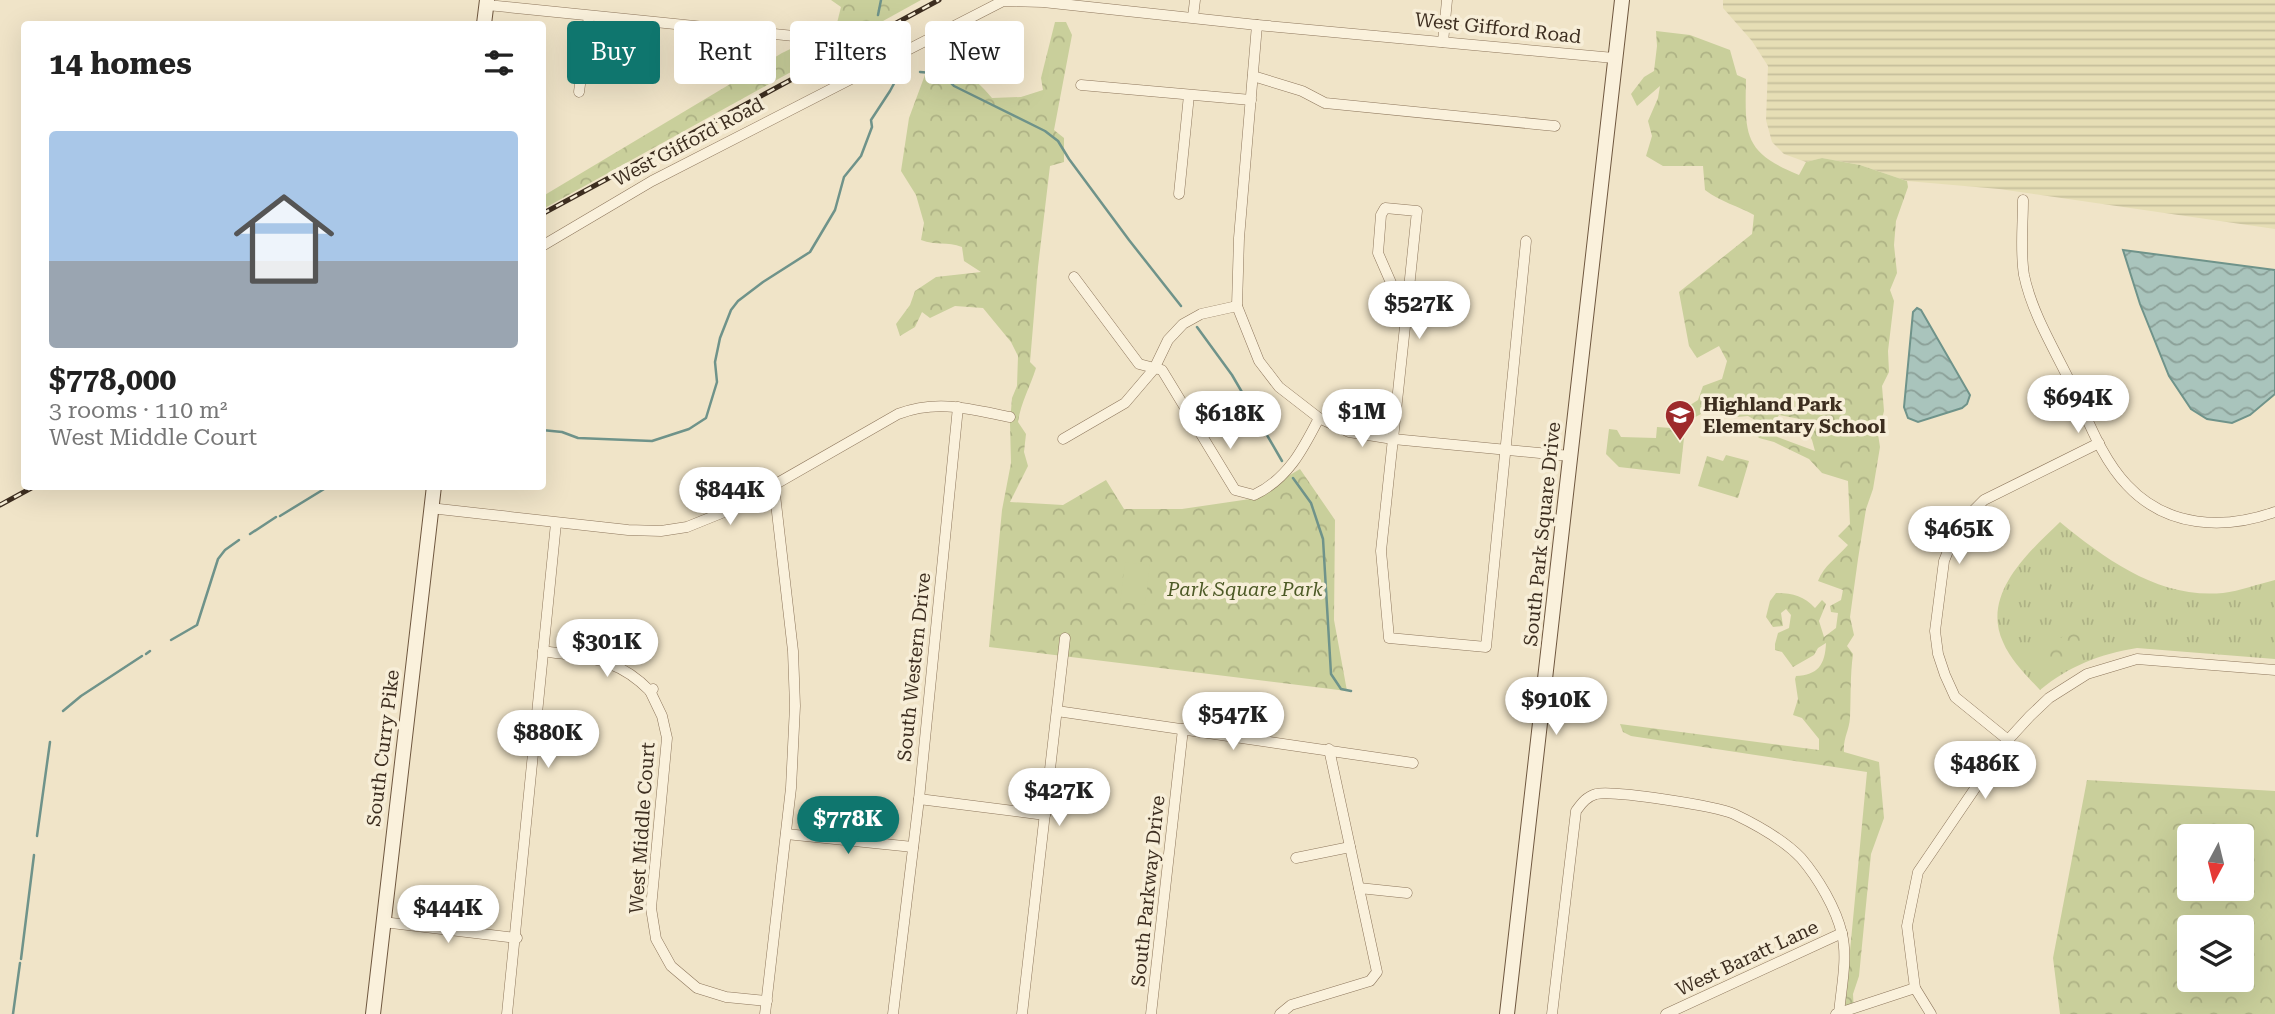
<!DOCTYPE html>
<meta charset="utf-8">
<style>
body{margin:0;font-family:"Roboto Serif",serif;background:#f6f6f6;color:#222;height:100vh;display:flex;flex-direction:column;font-size:26px;white-space:nowrap}
*{box-sizing:border-box;margin:0}
p{font-size:23px;color:#767676}
.icon{flex:none;width:38px;height:38px;fill:none;stroke:currentColor;stroke-width:2;stroke-linecap:round;stroke-linejoin:round}
.map{position:relative;flex:1;overflow:hidden}
.panel{position:absolute;left:21px;top:21px;width:525px;height:469px;display:flex;flex-direction:column;background:#fff;border-radius:7px;box-shadow:0 7px 28px #0002}
.panel>*{flex:none}
.hud{position:absolute;left:567px;top:21px;width:665px;height:63px;display:flex;gap:14px}
.needle{width:46px;rotate:187deg}
.buttons{position:absolute;left:2177px;top:824px;display:grid;gap:14px}
.buttons a{display:grid;place-items:center;width:77px;height:77px;border-radius:7px;background:#fff;box-shadow:0 7px 28px #0002;font-size:35px}
.price{position:absolute;translate:-50% -60px;padding:0 16px;border-radius:24px;background:#fff;color:#222;font-size:23px;line-height:46px;filter:drop-shadow(0 2px 4px #0008)}
.price::after{content:'';position:absolute;left:50%;top:42px;width:21px;height:16px;margin-left:-10px;background:inherit;clip-path:polygon(0 0,100% 0,50% 100%)}
.price.on{background:#0f766e;color:#fff}
ul{padding:0;list-style:none}
li{display:grid;align-content:center;gap:14px;height:371px;padding:0 28px}
li span{display:grid;place-items:center;height:217px;border-radius:7px;color:#555}
li>.icon{margin-inline-start:auto}
span .icon{width:126px;height:126px;fill:#fffc;stroke-width:1}
li b{font-size:30px}
h2{display:flex;justify-content:space-between;align-items:center;height:84px;padding:0 28px;font-size:30px}
.pill{padding:0 24px;border-radius:7px;background:#fff;box-shadow:0 7px 28px #0002;font-size:24px;line-height:63px}
.pill.on{background:#0f766e;color:#fff}
.map>svg:first-child{display:block}
.farmland{fill:url(#farmland-rules)}
.grass{fill:url(#grass-tufts)}
.forest{fill:url(#forest-crowns);fill-rule:evenodd}
.pitch{fill:#c9cf9b}
.water{fill:url(#water-waves);stroke:#6f938a;stroke-width:2}
.lines{fill:none;stroke-linecap:round;stroke-linejoin:round}
.stream{stroke:#6f938a;stroke-width:2.5}
.street-casing{stroke:#8d765c;stroke-width:11}
.secondary-casing{stroke:#6f573f;stroke-width:16}
.street{stroke:#faf1dc;stroke-width:10}
.secondary{stroke:#faf1dc;stroke-width:14}
.rail-casing{stroke:#3d2e20;stroke-width:5}
.rail{stroke:#f7eed8;stroke-width:2.5;stroke-dasharray:8;stroke-linecap:butt}
.labels{text-anchor:middle;dominant-baseline:central;stroke-width:7;stroke-linejoin:round;paint-order:stroke}
.street-label{font-size:19px;fill:#3d2e20;stroke:#f7eed8}
.poi-label{font-size:19px;font-weight:bold;fill:#3d2e20;stroke:#f7eed8;text-anchor:start}
.park-label{font-size:19px;font-style:italic;fill:#4d5a26;stroke:#f7eed8}
</style>
<div class="map">
<svg width="2275" height="1014" viewBox="0 0 2275 1014">
<defs>
<pattern id="farmland-rules" width="6" height="5" patternUnits="userSpaceOnUse" patternTransform="scale(1.75)"><rect width="6" height="5" fill="#e6deb5"/><path d="M0 2.5h6" fill="none" stroke="#c6bf9b"/></pattern>
<pattern id="grass-tufts" width="24" height="20" patternUnits="userSpaceOnUse" patternTransform="scale(1.75)"><rect width="24" height="20" fill="#c9cf9b"/><path d="M3 7l-1-3M5 7V3M7 7l1-3M15 17l-1-3M17 17v-4M19 17l1-3" fill="none" stroke="#aeb285"/></pattern>
<pattern id="forest-crowns" width="20" height="18" patternUnits="userSpaceOnUse" patternTransform="scale(1.75)"><rect width="20" height="18" fill="#c9cf9b"/><path d="M2 6a3 3 0 1 1 6 0M12 15a3 3 0 1 1 6 0" fill="none" stroke="#aeb285"/></pattern>
<pattern id="water-waves" width="16" height="10" patternUnits="userSpaceOnUse" patternTransform="scale(1.75)"><rect width="16" height="10" fill="#a9c4bc"/><path d="M0 5q4-4 8 0t8 0" fill="none" stroke="#8ba098"/></pattern>
</defs>
<rect width="100%" height="100%" fill="#f0e4c8"/>
<polygon class="farmland" points="1723,0 2275,0 2275,229 1999,189 1907,181 1860,165 1822,158 1806,162 1784,154 1772,142 1766,120 1768,66 1752,41 1723,8"/>
<path class="grass" d="M2060,522C2106,560 2160,599 2223,593C2240,591 2258,584 2275,580V659L2137,648C2100,654 2069,666 2040,690C2027,676 2011,661 2003,642C1981,594 2029,552 2060,522Z"/>
<g class="forest">
<polygon points="831,0 921,0 543,209 543,196 782,53 836,27 841,7"/>
<path d="M1055,22H1066L1072,35L1054,130L1064,138V162L1050,166L1038,267L1030,362L1036,368C1030,387 1021,402 1018,422L1026,434L1024,452L1028,466L1010,502L1063,505L1106,480L1124,509H1182L1250,499L1300,469L1335,520L1334,620L1347,691L989,647L1002,510L1011,463L1010,423L1012,398L1017,386L1018,356L1011,342L983,308L955,306L930,318L922,312L915,327L900,336L896,324L910,305L915,291L936,277L981,272L964,261L962,247C947,241 936,246 921,240L924,223L916,195L901,171L909,118L929,64C960,69 971,73 992,98L1021,97L1043,90L1041,78Z"/>
<path d="M1656,31L1690,35L1730,50L1737,75L1746,79C1745,135 1743,152 1799,175L1806,162L1822,158L1860,165L1907,181L1908,187L1896,221L1894,245L1897,273L1890,290L1894,301L1888,351L1889,372L1882,386L1884,411L1878,434L1880,447L1873,489L1866,509L1858,559L1850,617L1854,635L1847,646L1853,654C1850,676 1851,697 1850,718C1849,731 1843,738 1844,752L1879,762L1884,818L1871,854L1859,976L1853,994L1854,1014H1844L1867,772L1631,736L1623,732L1620,724L1819,750V739L1802,718L1793,715L1798,699L1795,679L1796,676C1818,675 1825,665 1826,643L1818,648L1814,655L1793,667L1782,652L1775,650V644L1778,633L1789,628L1791,615L1786,609L1781,613L1783,626L1773,627L1766,617L1770,601L1776,593C1792,593 1804,596 1815,608L1822,600L1826,604L1819,621L1824,637L1836,628L1838,613L1831,612L1830,606L1841,600L1843,590L1818,581C1824,565 1837,558 1848,545L1838,536L1850,524L1848,481L1822,473L1809,459L1774,442L1759,438L1752,429L1756,426L1767,433L1815,451L1812,440L1800,419L1779,415L1769,428L1748,416L1737,417L1724,408L1704,404L1701,414L1688,421L1684,409L1698,400L1703,386L1722,379L1727,361L1719,346L1697,358L1689,346L1679,292L1752,234L1754,215C1738,206 1721,202 1705,190L1703,166H1663L1646,156L1652,136L1648,121L1658,98L1660,86L1637,106L1631,94L1644,77L1654,71L1657,46Z"/>
<polygon points="1657,427 1685,429 1680,474 1619,467 1606,454 1609,429 1617,430 1621,437 1656,438"/>
<polygon points="1726,455 1749,461 1738,498 1698,486 1707,456 1723,461"/>
<polygon points="2079,627 2085,637 2084,643 2061,661 2060,659 2051,665 2043,664 2037,652"/>
<path d="M2087,780L2275,791V1014H2060L2053,958ZM2189,836H2242V889H2189ZM2189,928H2242V980H2189Z"/>
</g>
<polygon class="pitch" points="1125,562 1150,565 1145,605 1120,602"/>
<g class="water">
<polygon points="2123,250 2275,270 2275,394 2250,415 2232,423 2207,419 2191,409 2169,376 2140,304"/>
<polygon points="1917,308 1921,310 1970,395 1967,404 1962,408 1918,422 1908,418 1904,407 1913,312"/>
</g>
<g class="lines">
<g class="stream">
<polyline points="878,15 881,0"/>
<path d="M920,72C935,73 945,75 954,86L1045,131L1058,141L1069,159L1129,240L1181,306"/>
<polyline points="1197,327 1232,375 1282,461"/>
<polyline points="542,430 562,432 578,438 652,441 689,429 706,418 717,382 715,362 720,338 731,310 738,301 763,282 810,252 835,210 844,177 861,156 872,127 871,120 890,91 897,78 899,66"/>
<polyline points="1293,478 1311,503 1323,539 1331,674 1341,689 1351,691"/>
<polyline points="280,516 329,486"/>
<polyline points="250,534 276,517"/>
<polyline points="171,640 197,625 218,559 225,550 239,540"/>
<polyline points="146,654 150,651"/>
<polyline points="63,711 81,696 142,656"/>
<polyline points="37,836 50,742"/>
<polyline points="21,959 34,855"/>
<polyline points="13,1014 20,963"/>
</g>
<g class="street-casing">
<g id="street">
<polyline points="487,5 794,36"/>
<polyline points="1193,17 1195,0"/>
<polyline points="1257,25 1239,238 1237,306 1259,361 1279,387 1319,418 1349,432 1393,439 1570,456"/>
<polyline points="1443,42 1447,0"/>
<polyline points="1253,76 1302,91 1325,103 1555,126"/>
<polyline points="1081,85 1251,100"/>
<polyline points="579,92 589,16"/>
<polyline points="1179,194 1189,95"/>
<path d="M2023,200C2023,225 2020,251 2024,275C2032,314 2056,352 2073,388C2088,420 2102,459 2127,485C2167,528 2224,530 2275,512"/>
<polyline points="542,246 652,181 1003,1 1043,2 1257,25 1614,58"/>
<path d="M1074,277L1139,364L1162,370L1235,490L1254,495C1288,479 1303,449 1319,418"/>
<polyline points="1406,317 1417,211 1385,208 1381,215 1378,253 1406,317 1381,551 1389,638 1486,647 1526,241"/>
<polyline points="1063,439 1125,403 1154,369 1168,340 1183,324 1201,314 1237,306"/>
<path d="M430,508L628,530L661,531L687,527L734,508L898,414C938,399 970,409 1010,417"/>
<path d="M543,651C588,658 617,657 650,691L653,689"/>
<polyline points="650,691 662,716 667,738 651,908 656,939 671,966 697,988 726,997 767,1001"/>
<polyline points="1057,711 1413,763"/>
<polyline points="2008,740 1955,697 1945,675 1938,654 1935,631 1944,561 1958,526 1984,500 2099,443"/>
<polyline points="919,799 1045,815"/>
<polyline points="786,834 913,847"/>
<polyline points="1296,858 1350,847"/>
<polyline points="1359,888 1407,893"/>
<polyline points="383,922 517,938"/>
<polyline points="507,1014 556,523"/>
<polyline points="765,1014 791,788 795,706 793,651 774,486"/>
<polyline points="893,1014 919,799 958,407"/>
<polyline points="1022,1014 1065,638"/>
<polyline points="1151,1014 1183,729"/>
<polyline points="1280,1014 1291,1005 1370,981 1377,972 1329,749"/>
<path d="M1552,1014L1576,811C1582,803 1586,797 1596,794C1614,790 1716,806 1734,814C1757,825 1783,839 1801,858C1818,878 1836,908 1842,934C1848,959 1841,988 1839,1014"/>
<polyline points="1666,1014 1842,933"/>
<polyline points="1836,1014 1915,988"/>
<polyline points="1931,1014 1915,988 1907,926 1918,872 2008,740 2030,716 2049,698 2087,674 2137,659 2275,670"/>
</g>
</g>
<g class="secondary-casing">
<g id="secondary">
<polyline points="484,24 487,0"/>
<polyline points="373,1014 434,486"/>
<polyline points="1507,1014 1622,0"/>
</g>
</g>
<use href="#street" class="street"/>
<use href="#secondary" class="secondary"/>
<g class="rail-casing">
<g id="rail">
<polyline points="542,214 939,0"/>
<polyline points="0,505 35,486"/>
</g>
</g>
<use href="#rail" class="rail"/>
</g>
<defs>
<g id="school-pin" transform="scale(1.575)"><path d="M0 17L-7.5 6A9.5 9.5 0 1 1 7.5 6Z" fill="#9e2a2b" stroke="#f7eed8"/><path d="M0-5L7-2L0 1L-7-2ZM-4 1L0 2.5L4 1V4Q0 6-4 4Z" fill="#fff"/></g>
</defs>
<g fill-rule="evenodd">
<use href="#school-pin" x="1680" y="415"/>
</g>
<g class="labels">
<g class="street-label">
<text transform="translate(1498 28) rotate(6)">West Gifford Road</text>
<text transform="translate(688 142) rotate(-28)">West Gifford Road</text>
<text transform="translate(1542 534) rotate(-84)">South Park Square Drive</text>
<text transform="translate(914 667) rotate(-84)">South Western Drive</text>
<text transform="translate(383 748) rotate(-83)">South Curry Pike</text>
<text transform="translate(642 828) rotate(-86)">West Middle Court</text>
<text transform="translate(1148 891) rotate(-84)">South Parkway Drive</text>
<text transform="translate(1747 958) rotate(-25)">West Baratt Lane</text>
</g>
<g class="poi-label">
<text x="1703" y="404">Highland Park<tspan x="1703" dy="22">Elementary School</tspan></text>
</g>
<g class="park-label">
<text x="1245" y="589">Park Square Park</text>
</g>
</g>
</svg>
<div class="buttons">
<a><svg class="needle" viewBox="-14 -14 28 28"><path d="M0-13l5 13h-10z" fill="#e53935"/><path d="M0 13l5-13h-10z" fill="#767676"/></svg></a>
<a><svg class="icon" aria-label="layers" viewBox="0 0 24 24"><path d="M12 4l9 5-9 5-9-5zM3 14l9 5 9-5"/></svg></a>
</div>
<b class="price" style="left:1419px;top:341px">$527K</b>
<b class="price" style="left:2078px;top:435px">$694K</b>
<b class="price" style="left:1362px;top:449px">$1M</b>
<b class="price" style="left:1230px;top:451px">$618K</b>
<b class="price" style="left:730px;top:527px">$844K</b>
<b class="price" style="left:1959px;top:566px">$465K</b>
<b class="price" style="left:607px;top:679px">$301K</b>
<b class="price" style="left:1556px;top:737px">$910K</b>
<b class="price" style="left:1233px;top:752px">$547K</b>
<b class="price" style="left:548px;top:770px">$880K</b>
<b class="price" style="left:1985px;top:801px">$486K</b>
<b class="price" style="left:1059px;top:828px">$427K</b>
<b class="price on" style="left:848px;top:856px">$778K</b>
<b class="price" style="left:448px;top:945px">$444K</b>
<div class="hud">
<a class="pill on">Buy</a>
<a class="pill">Rent</a>
<a class="pill">Filters</a>
<a class="pill">New</a>
</div>
<section class="panel">
<h2>14 homes<svg class="icon" aria-label="filters" viewBox="0 0 24 24"><path d="M4 7h16M4 17h16"/><circle cx="9" cy="7" r="2"/><circle cx="15" cy="17" r="2"/></svg></h2>
<ul>
<li><span style="background:linear-gradient(#a9c7e8 60%,#9aa5b1 0)"><svg class="icon" aria-label="home" viewBox="0 0 24 24"><path d="M3 11l9-7 9 7M6 9v11h12V9"/></svg></span><div><b>$778,000</b><p>3 rooms · 110 m²</p><p>West Middle Court</p></div></li>
</ul>
</section>
</div>
